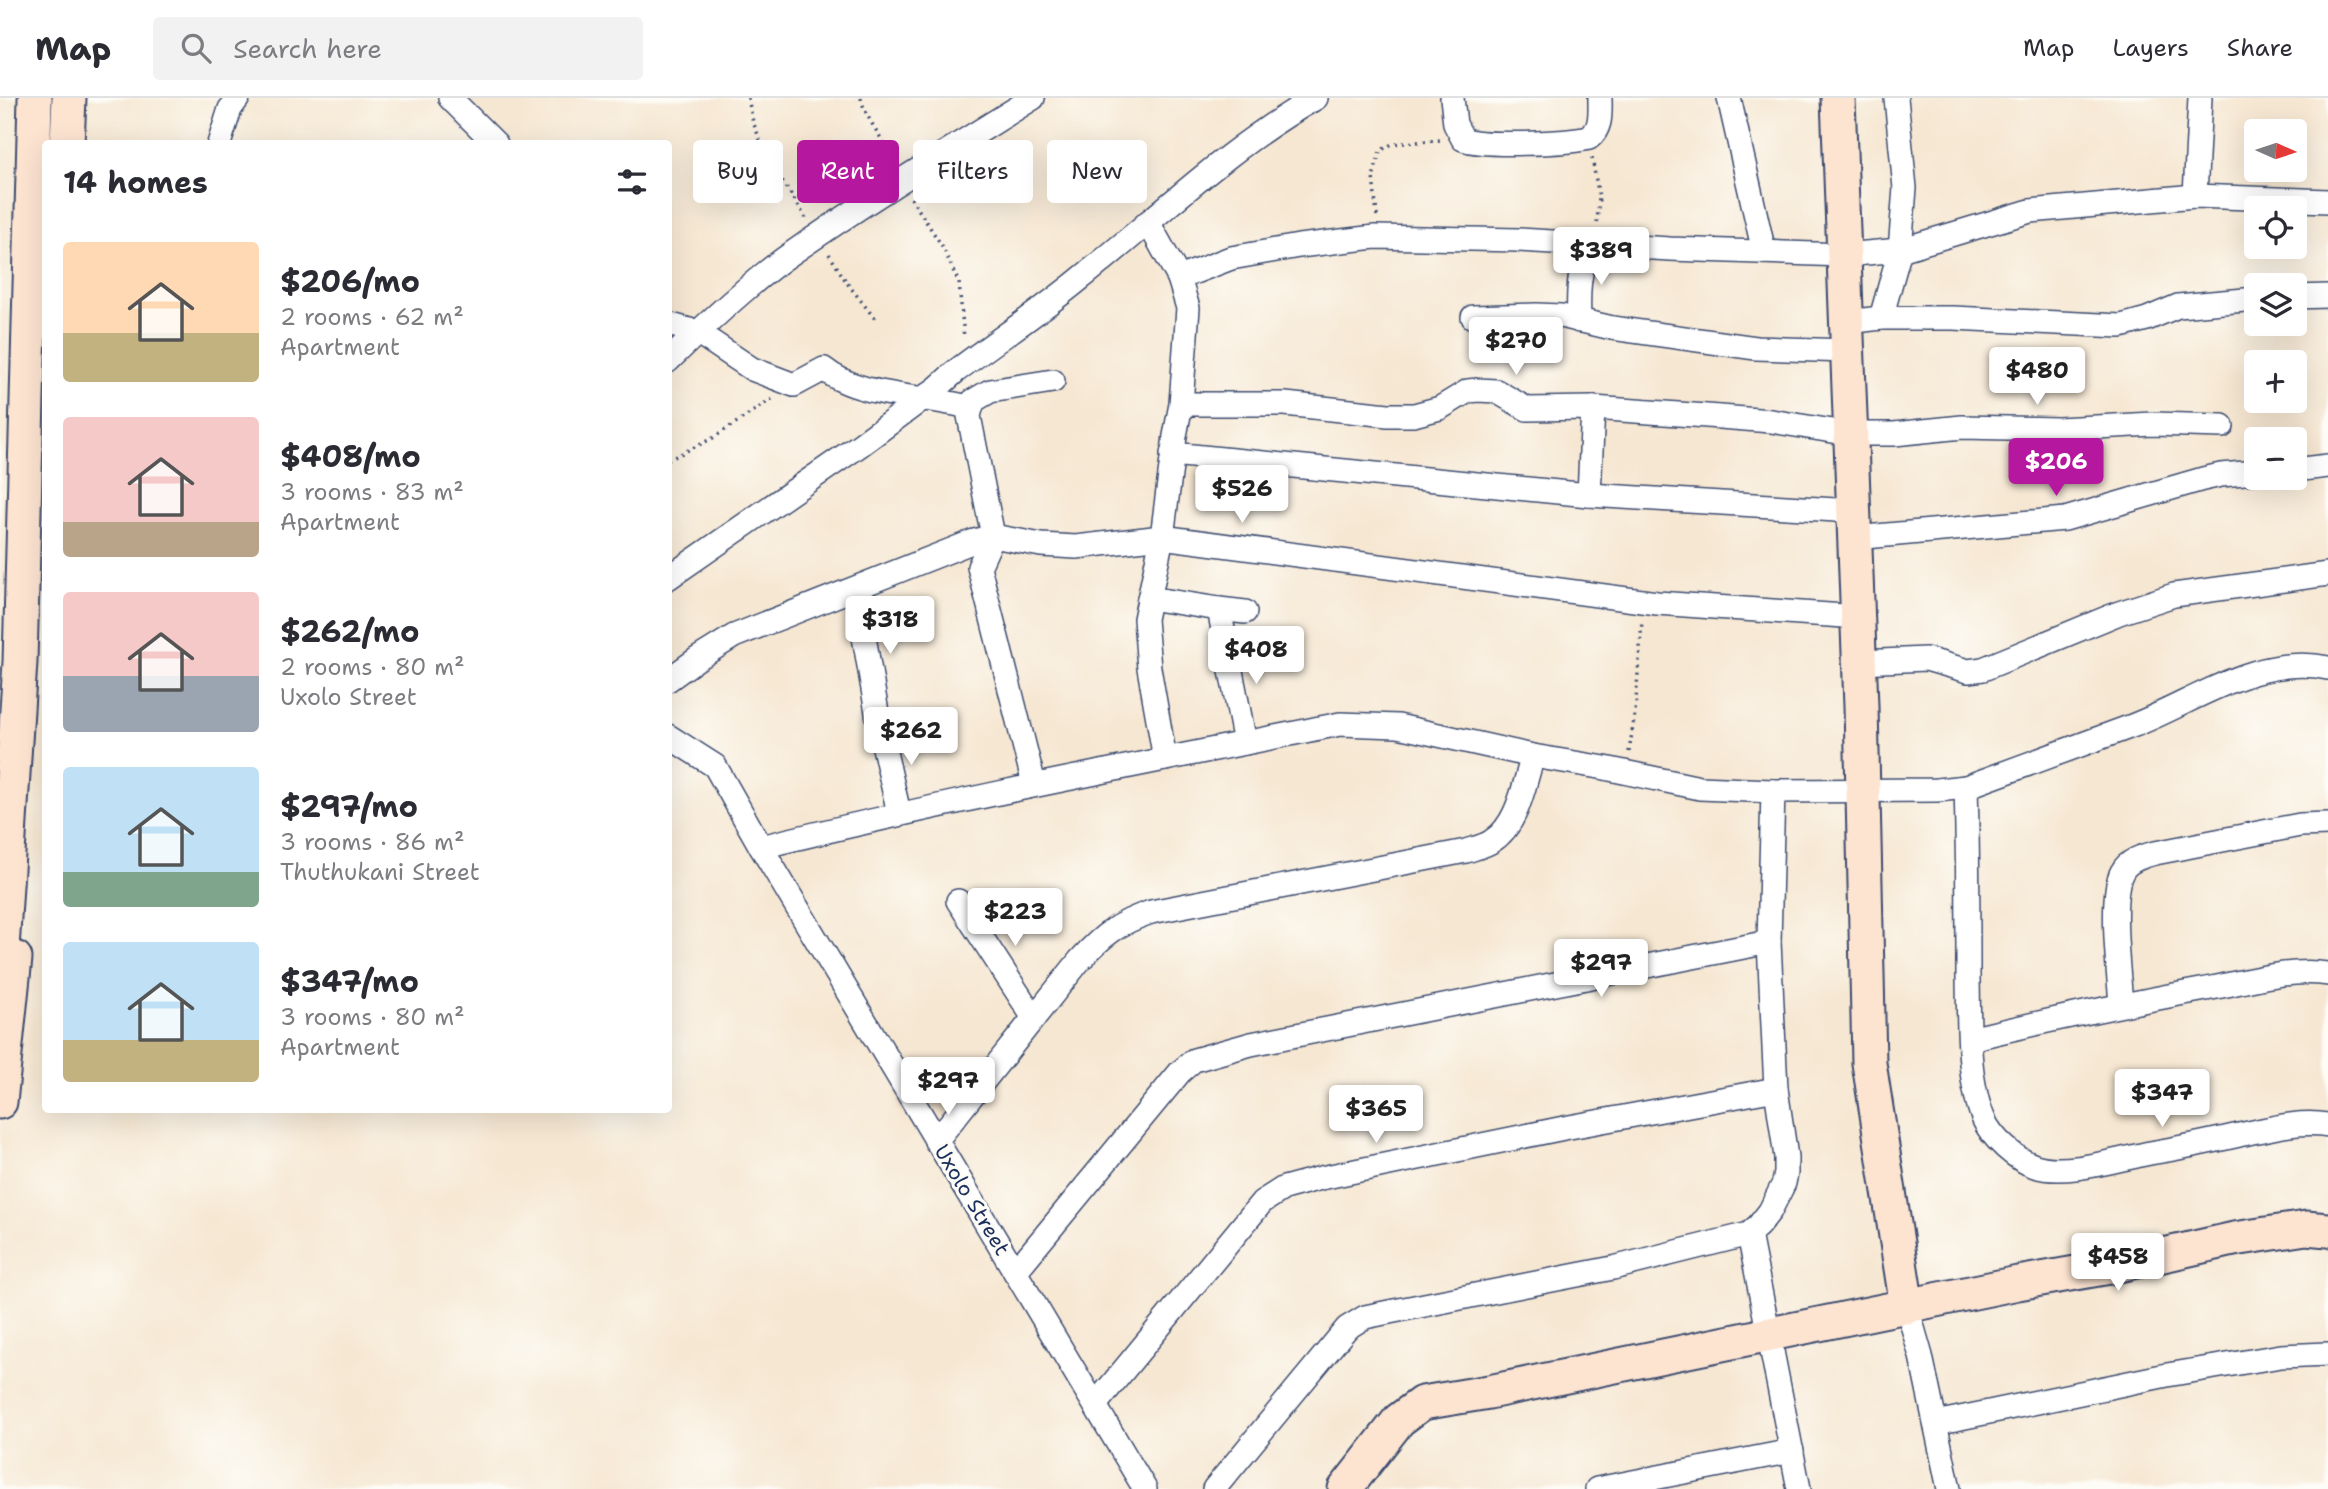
<!DOCTYPE html>
<meta charset="utf-8">
<style>
body{margin:0;font-family:"Shantell Sans",sans-serif;background:#f2f2f3;color:#2b2b33;height:100vh;display:flex;flex-direction:column;font-size:26px;white-space:nowrap}
*{box-sizing:border-box;margin:0}
p{font-size:23px;color:#7c7c81}
.icon{flex:none;width:38px;height:38px;fill:none;stroke:currentColor;stroke-width:2;stroke-linecap:round;stroke-linejoin:round}
.map{position:relative;flex:1;overflow:hidden}
.sheet{position:absolute;left:42px;top:42px;width:630px;height:973px;display:flex;flex-direction:column;background:#fff;border-radius:7px;box-shadow:0 7px 28px #0002}
.sheet>*{flex:none}
.top-card{position:absolute;left:693px;top:42px;width:665px;height:63px;display:flex;gap:14px}
.needle{width:46px;rotate:93deg}
.tools{position:absolute;left:2244px;top:21px;display:grid;gap:14px}
.tools a{display:grid;place-items:center;width:63px;height:63px;border-radius:7px;background:#fff;box-shadow:0 7px 28px #0002;font-size:35px}
.price{position:absolute;translate:-50% -60px;padding:0 16px;border-radius:7px;background:#fff;color:#222;font-size:23px;line-height:46px;filter:drop-shadow(0 2px 4px #0008)}
.price::after{content:'';position:absolute;left:50%;top:42px;width:21px;height:16px;margin-left:-10px;background:inherit;clip-path:polygon(0 0,100% 0,50% 100%)}
.price.active{background:#b5179e;color:#fff}
ul{padding:0;list-style:none}
li{display:flex;align-items:center;gap:21px;height:175px;padding:0 21px}
li span{display:grid;place-items:center;flex:none;width:196px;height:140px;border-radius:7px;color:#555}
li>.icon{margin-inline-start:auto}
span .icon{width:84px;height:84px;fill:#fffc;stroke-width:1}
li b{font-size:30px}
h2{display:flex;justify-content:space-between;align-items:center;height:84px;padding:0 21px;font-size:30px}
.tag{padding:0 24px;border-radius:7px;background:#fff;box-shadow:0 7px 28px #0002;font-size:24px;line-height:63px}
.tag.active{background:#b5179e;color:#fff}
header{display:flex;align-items:center;gap:42px;box-sizing:border-box;height:98px;padding:0 35px;background:#fff;border-bottom:2px solid #e1e1e2}
header strong{font-size:33px}
nav{display:flex;gap:38px;margin-inline-start:auto;font-size:24px}
.search{width:490px;height:63px;background:#f2f2f3;display:flex;align-items:center;gap:18px;box-sizing:border-box;padding:0 24px;border-radius:7px;color:#7c7c81;font-size:26px}
.map>svg:first-child{display:block}
.lines{fill:none;stroke-linecap:round;stroke-linejoin:round}
.street-casing{stroke:#3c4b6f;stroke-width:26}
.secondary-casing{stroke:#3c4b6f;stroke-width:37}
.path{stroke:#3c4b6f;stroke-width:3.5;stroke-dasharray:2 5;stroke-linecap:butt}
.street{stroke:#fff;stroke-width:23}
.secondary{stroke:#fde4d1;stroke-width:33}
.labels{text-anchor:middle;dominant-baseline:central;stroke-width:6;stroke-linejoin:round;paint-order:stroke}
.street-label{font-size:21px;fill:#1b2f5e;stroke:#fdfcf7}
</style>
<header>
<strong>Map</strong>
<div class="search"><svg class="icon" aria-label="search" viewBox="0 0 24 24"><circle cx="10" cy="10" r="6"/><path d="M15 15l6 6"/></svg>Search here</div>
<nav><a>Map</a><a>Layers</a><a>Share</a></nav>
</header>
<div class="map">
<svg width="2328" height="1391" viewBox="0 0 2328 1391">
<rect width="100%" height="100%" fill="#fdfcf7"/>
<filter id="ink" filterUnits="userSpaceOnUse"><feTurbulence type="fractalNoise" baseFrequency=".0143" numOctaves="2"/><feDisplacementMap in="SourceGraphic" scale="14" xChannelSelector="R" yChannelSelector="G"/><feConvolveMatrix kernelMatrix="1 2 1 2 8 2 1 2 1" color-interpolation-filters="sRGB"/></filter>
<filter id="wash" filterUnits="userSpaceOnUse"><feTurbulence type="fractalNoise" baseFrequency=".00686" numOctaves="4" result="noise"/><feDisplacementMap in="SourceGraphic" scale="28" xChannelSelector="R" yChannelSelector="G"/><feGaussianBlur stdDeviation="1.57" result="paint"/><feColorMatrix in="noise" values="0 0 0 0 0 0 0 0 0 0 0 0 0 0 0 0 0 1.4 0 .05"/><feComposite in="paint" operator="in"/></filter>
<g filter="url(#wash)">
<rect width="100%" height="100%" fill="#f6e7d2"/>
</g>
<g filter="url(#ink)">
<g class="lines">
<g class="street-casing">
<g id="street">
<polyline points="450,0 496,46"/>
<path d="M1452,0L1455,26L1463,41C1482,49 1568,45 1589,40C1602,30 1600,15 1600,0"/>
<polyline points="1729,0 1764,154"/>
<polyline points="219,46 230,11 238,0"/>
<polyline points="2195,98 2200,0"/>
<polyline points="1148,124 1179,180 1188,210 1181,306 1175,338 1162,439 1145,521 1149,570 1165,661"/>
<polyline points="1179,180 1231,160 1299,148 1375,139 1519,142 1670,151 1844,157 1900,152 2030,113 2195,98 2328,103"/>
<polyline points="2294,199 2328,198"/>
<polyline points="1473,219 1536,217 1561,218 1612,230 1756,250 1848,253"/>
<polyline points="1881,220 1900,152 1905,90 1896,0"/>
<path d="M1579,223C1578,197 1578,172 1590,147"/>
<polyline points="1847,224 1881,220 1953,220 2121,228 2147,221 2178,208 2256,201"/>
<path d="M668,226L697,234L752,271L794,287L824,271C858,300 928,297 971,310"/>
<path d="M668,263C703,229 746,188 785,160C866,103 950,52 1033,0"/>
<polyline points="1181,306 1285,306 1388,317 1414,317 1440,310 1468,293 1478,292 1496,293 1527,311 1593,310 1707,318 1771,323 1851,336 1894,336 1962,329 2058,331 2153,326 2222,328"/>
<polyline points="1172,356 1589,397 1853,413"/>
<polyline points="2294,372 2328,368"/>
<polyline points="1589,397 1593,310"/>
<polyline points="1854,440 2065,421 2203,381 2221,377 2256,374"/>
<path d="M668,480L860,347L937,290L956,273C997,242 1040,214 1080,181C1157,120 1229,48 1316,0"/>
<polyline points="856,492 880,632 899,715"/>
<polyline points="1149,500 1219,511"/>
<polyline points="1245,514 1219,511 1245,645"/>
<polyline points="1859,564 1926,561 1968,573 1983,571 2119,515 2174,497 2328,476"/>
<polyline points="668,582 697,561 734,538 974,443 993,438 1041,447 1076,449 1162,439 1657,505 1858,519"/>
<polyline points="668,638 715,668 761,749 1145,1391"/>
<polyline points="1034,686 979,469 993,438 969,318 973,303 990,293 1053,283"/>
<path d="M1966,689C1968,753 1968,816 1968,880C1969,924 1967,983 1984,1022C1992,1040 2016,1062 2035,1068C2065,1078 2119,1061 2150,1055C2180,1050 2209,1044 2239,1037C2268,1031 2298,1022 2328,1027"/>
<path d="M761,749C952,702 1146,665 1340,626L1398,628L1533,658L1605,670L1700,690L1773,693L1937,692L1966,689C2021,669 2076,649 2132,628C2195,604 2258,555 2328,570"/>
<polyline points="958,803 1034,920"/>
<path d="M2121,906C2119,877 2109,797 2122,774C2128,762 2143,758 2155,755L2300,727L2328,726"/>
<path d="M1970,941C2052,921 2134,904 2217,889C2252,882 2292,870 2328,876"/>
<path d="M936,1043L1080,862C1103,837 1118,825 1151,814L1466,753C1475,750 1485,748 1492,743C1519,726 1524,685 1533,658"/>
<polyline points="1749,1136 1799,1391"/>
<polyline points="1015,1174 1180,974 1194,962 1251,946 1769,844"/>
<polyline points="1907,1209 1921,1258 1949,1391"/>
<polyline points="1095,1307 1262,1104 1284,1090 1321,1080 1564,1030 1776,991"/>
<polyline points="1936,1325 2167,1277 2281,1258 2328,1256"/>
<polyline points="1214,1391 1347,1230 1365,1219 1389,1214 1613,1170 1749,1136 1759,1127 1770,1113 1784,1085 1786,1075 1786,1059 1776,991 1769,844 1773,693"/>
<polyline points="1597,1391 1792,1353"/>
</g>
</g>
<g class="secondary-casing">
<g id="secondary">
<polyline points="1838,0 1861,608 1869,965 1907,1209"/>
<polyline points="67,46 69,0"/>
<polyline points="0,883 20,564 35,0"/>
<polyline points="0,1004 15,860"/>
<polyline points="1345,1391 1399,1322 1422,1305 1489,1294 2018,1185 2110,1169 2234,1141 2306,1130 2328,1132"/>
</g>
</g>
<g class="path">
<polyline points="748,0 753,24 766,57 806,120"/>
<path d="M861,0C866,23 886,43 894,65"/>
<polyline points="1592,60 1599,99 1597,125"/>
<polyline points="911,100 942,148 959,185 964,240"/>
<polyline points="1377,118 1373,79 1380,53 1392,46 1441,42"/>
<polyline points="829,156 847,185 876,222"/>
<polyline points="668,362 713,340 772,301"/>
<polyline points="1629,654 1635,615 1642,523"/>
</g>
<use href="#street" class="street"/>
<use href="#secondary" class="secondary"/>
</g>
</g>
<g class="labels">
<g class="street-label">
<text transform="translate(972 1102) rotate(59)">Uxolo Street</text>
</g>
</g>
</svg>
<div class="tools">
<a><svg class="needle" viewBox="-14 -14 28 28"><path d="M0-13l5 13h-10z" fill="#e53935"/><path d="M0 13l5-13h-10z" fill="#7c7c81"/></svg></a>
<a><svg class="icon" aria-label="locate" viewBox="0 0 24 24"><circle cx="12" cy="12" r="6"/><path d="M12 2v4M12 18v4M2 12h4M18 12h4"/></svg></a>
<a><svg class="icon" aria-label="layers" viewBox="0 0 24 24"><path d="M12 4l9 5-9 5-9-5zM3 14l9 5 9-5"/></svg></a>
<a>+</a>
<a>−</a>
</div>
<b class="price" style="left:1601px;top:189px">$389</b>
<b class="price" style="left:1516px;top:279px">$270</b>
<b class="price" style="left:2037px;top:309px">$480</b>
<b class="price active" style="left:2056px;top:400px">$206</b>
<b class="price" style="left:1242px;top:427px">$526</b>
<b class="price" style="left:890px;top:558px">$318</b>
<b class="price" style="left:1256px;top:588px">$408</b>
<b class="price" style="left:911px;top:669px">$262</b>
<b class="price" style="left:1015px;top:850px">$223</b>
<b class="price" style="left:1601px;top:901px">$297</b>
<b class="price" style="left:948px;top:1019px">$297</b>
<b class="price" style="left:2162px;top:1031px">$347</b>
<b class="price" style="left:1376px;top:1047px">$365</b>
<b class="price" style="left:2118px;top:1195px">$458</b>
<div class="top-card">
<a class="tag">Buy</a>
<a class="tag active">Rent</a>
<a class="tag">Filters</a>
<a class="tag">New</a>
</div>
<section class="sheet">
<h2>14 homes<svg class="icon" aria-label="filters" viewBox="0 0 24 24"><path d="M4 7h16M4 17h16"/><circle cx="9" cy="7" r="2"/><circle cx="15" cy="17" r="2"/></svg></h2>
<ul>
<li><span style="background:linear-gradient(#ffd9b3 65%,#c2b280 0)"><svg class="icon" aria-label="home" viewBox="0 0 24 24"><path d="M3 11l9-7 9 7M6 9v11h12V9"/></svg></span><div><b>$206/mo</b><p>2 rooms · 62 m²</p><p>Apartment</p></div></li>
<li><span style="background:linear-gradient(#f6c9c9 75%,#b9a48a 0)"><svg class="icon" aria-label="home" viewBox="0 0 24 24"><path d="M3 11l9-7 9 7M6 9v11h12V9"/></svg></span><div><b>$408/mo</b><p>3 rooms · 83 m²</p><p>Apartment</p></div></li>
<li><span style="background:linear-gradient(#f6c9c9 60%,#9aa5b1 0)"><svg class="icon" aria-label="home" viewBox="0 0 24 24"><path d="M3 11l9-7 9 7M6 9v11h12V9"/></svg></span><div><b>$262/mo</b><p>2 rooms · 80 m²</p><p>Uxolo Street</p></div></li>
<li><span style="background:linear-gradient(#bfe0f5 75%,#7fa58c 0)"><svg class="icon" aria-label="home" viewBox="0 0 24 24"><path d="M3 11l9-7 9 7M6 9v11h12V9"/></svg></span><div><b>$297/mo</b><p>3 rooms · 86 m²</p><p>Thuthukani Street</p></div></li>
<li><span style="background:linear-gradient(#bfe0f5 70%,#c2b280 0)"><svg class="icon" aria-label="home" viewBox="0 0 24 24"><path d="M3 11l9-7 9 7M6 9v11h12V9"/></svg></span><div><b>$347/mo</b><p>3 rooms · 80 m²</p><p>Apartment</p></div></li>
</ul>
</section>
</div>
